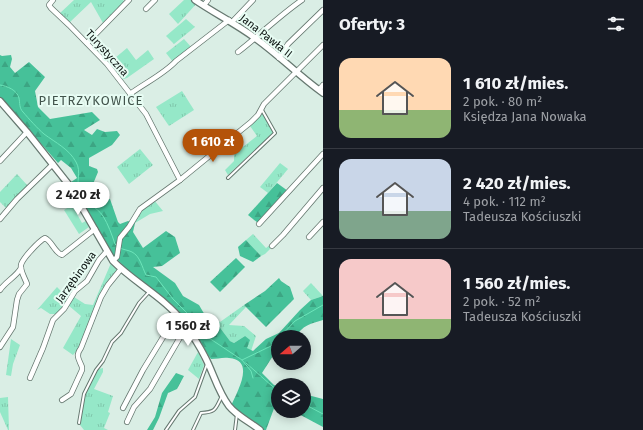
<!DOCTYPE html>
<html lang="pl">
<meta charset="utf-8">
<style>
body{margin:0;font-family:"Fira Sans",sans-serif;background:#242831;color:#f1f3f6;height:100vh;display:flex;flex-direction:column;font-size:15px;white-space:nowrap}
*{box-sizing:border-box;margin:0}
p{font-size:13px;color:#9ea1a6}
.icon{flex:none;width:22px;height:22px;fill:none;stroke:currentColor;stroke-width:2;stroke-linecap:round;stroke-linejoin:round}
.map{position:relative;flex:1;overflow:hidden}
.details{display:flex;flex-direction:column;background:#171b24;width:320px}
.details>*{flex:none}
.needle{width:26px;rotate:250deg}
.controls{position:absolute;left:271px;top:330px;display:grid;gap:8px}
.controls a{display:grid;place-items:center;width:40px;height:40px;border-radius:50%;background:#171b24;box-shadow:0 2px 10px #0003;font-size:20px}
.price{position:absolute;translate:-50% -34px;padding:0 9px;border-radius:14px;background:#fff;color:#222;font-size:13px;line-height:26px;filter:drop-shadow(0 1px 2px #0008)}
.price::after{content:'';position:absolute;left:50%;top:24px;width:12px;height:9px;margin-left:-6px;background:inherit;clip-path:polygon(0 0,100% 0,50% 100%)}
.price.on{background:#b45309;color:#fff}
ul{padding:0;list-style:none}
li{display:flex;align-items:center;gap:12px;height:100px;padding:0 16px}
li+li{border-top:1px solid #363941}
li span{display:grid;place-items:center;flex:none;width:112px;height:80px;border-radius:12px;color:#555}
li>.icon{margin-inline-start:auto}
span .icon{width:48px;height:48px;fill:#fffc;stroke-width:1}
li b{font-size:17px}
h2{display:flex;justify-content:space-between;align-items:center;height:48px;padding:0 16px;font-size:17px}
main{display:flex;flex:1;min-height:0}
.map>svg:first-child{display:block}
.grass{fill:url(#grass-tufts)}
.forest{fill:url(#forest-firs)}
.pitch{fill:#95e8c8}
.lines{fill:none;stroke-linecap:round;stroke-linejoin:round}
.stream{stroke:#6de5ba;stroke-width:1}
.service-casing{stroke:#667870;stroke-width:4}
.minor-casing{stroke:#667870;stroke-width:6}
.tertiary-casing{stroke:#667870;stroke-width:8}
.service{stroke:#fff;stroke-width:2}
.minor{stroke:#fff;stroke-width:4.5}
.tertiary{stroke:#fff;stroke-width:5.5}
.labels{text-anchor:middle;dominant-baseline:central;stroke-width:4;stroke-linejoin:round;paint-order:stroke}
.street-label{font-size:11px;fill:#09100e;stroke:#e7fcf3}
.quarter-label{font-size:13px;letter-spacing:1px;fill:#42544c;stroke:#e7fcf3}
</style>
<main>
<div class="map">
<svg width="323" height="430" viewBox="0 0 323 430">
<defs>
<pattern id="grass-tufts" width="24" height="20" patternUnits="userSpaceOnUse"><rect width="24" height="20" fill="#95e8c8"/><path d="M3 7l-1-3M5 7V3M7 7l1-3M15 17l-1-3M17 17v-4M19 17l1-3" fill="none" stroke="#7fc6ab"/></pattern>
<pattern id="forest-firs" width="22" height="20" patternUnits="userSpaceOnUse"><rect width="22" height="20" fill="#46c199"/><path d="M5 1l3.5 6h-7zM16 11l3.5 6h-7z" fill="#3ca583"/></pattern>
</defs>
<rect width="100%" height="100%" fill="#daeee5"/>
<g class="grass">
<polygon points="74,0 123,0 125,2 103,23 91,2 69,23 59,14"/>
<polygon points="184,0 191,0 197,3 178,24 169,14"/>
<polygon points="186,19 195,27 174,44 166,36"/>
<polygon points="184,39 192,48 173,62 166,53"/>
<polygon points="127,48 136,60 148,50 154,59 127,78 121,80 109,63"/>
<polygon points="182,91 194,110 169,126 156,107"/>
<polygon points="262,112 273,131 273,133 228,175 225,170 234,161 234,154 257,136 250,126 260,116"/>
<polygon points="140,149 153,165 129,184 117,167"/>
<polygon points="280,163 288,169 268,193 260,187"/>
<polygon points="17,174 28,186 7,209 0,202 0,192"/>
<polygon points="154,200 163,211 150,214 135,223 133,222 140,211"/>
<polygon points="253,234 266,248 270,245 272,247 265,254 261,256 246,240"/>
<polygon points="111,263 118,271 114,275 80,347 73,355 63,348 81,316 68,305 74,297 85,304 93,305"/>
<polygon points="311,283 323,296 311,300 303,291"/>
<polygon points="57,287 69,299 57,314 50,314 41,308 37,310"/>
<polygon points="244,305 246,307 229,325 244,326 256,336 251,351 247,348 245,336 234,343 230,341 218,325 209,322 206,318 220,322"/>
<polygon points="11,339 20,345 13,364 11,376 6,375"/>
<polygon points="198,352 204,365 199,379 188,370"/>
<polygon points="103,368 103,372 94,389 113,396 108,412 110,413 104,428 108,430 84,430 80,425 85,394 98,369"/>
<polygon points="8,397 9,430 8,430 0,412 0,398"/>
</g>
<g class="forest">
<path d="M0,55L2,56L11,55L12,59L10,67L15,73L29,62L45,77L35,91L38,107L50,119L92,112L100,120L84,130L92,135L97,129L105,132L117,131L120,135L112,145L89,158V166L97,169L98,172L93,184L92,197L95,202L110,199L118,222L120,224L128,221L135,223L133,232L143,248L166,231L175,237L180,253L162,266L153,267L175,283L183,296L199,305L209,322L218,325L230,341L234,343L245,336L250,340L247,348L253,351L266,339L279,333L300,310L311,300L323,296V320C312,323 301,326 296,337H278V348L262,373L274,385L278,386V403H276L266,430H263L231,406C237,392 256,360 229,358C223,357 217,359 211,359L186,323L157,293L126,269L113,255L71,182L77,178L71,168L61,160L58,163L0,97Z"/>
<polygon points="277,183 288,191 258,223 248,215"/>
<polygon points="246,240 261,256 253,262 240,256 238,247"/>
<polygon points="236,258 245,267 220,292 210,282"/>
<polygon points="279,278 281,281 290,287 294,299 266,327 244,305 265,291"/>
<polygon points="176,373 184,376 177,389 168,393 159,418 153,430 147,430 155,417 162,393"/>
<polygon points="304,394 323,399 323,427 293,411 304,411"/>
</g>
<polygon class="pitch" points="72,205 82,223 86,221 89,227 79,234 64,210"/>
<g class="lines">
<g class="stream">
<path d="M0,85C7,86 17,90 19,98C20,103 19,108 23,112C29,119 38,129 44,134C56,143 69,149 76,162C82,172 75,182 80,192C85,203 97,207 103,216C108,224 112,235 115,244L117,246"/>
<path d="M120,248C124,250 128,250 132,252C140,256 142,267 146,275L156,277L173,299L204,330L209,338L242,360L251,371L253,378"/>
<polyline points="280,337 295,321 323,305"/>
<polyline points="242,360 271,346 278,339"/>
<polyline points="246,363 272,386 278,390"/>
<polyline points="304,404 323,414"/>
</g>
<g class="service-casing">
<g id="service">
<polyline points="228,178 275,133 262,110"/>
<polyline points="79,423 84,394 96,370 103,361 112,342 121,333 139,303 149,292"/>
<polyline points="166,430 179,411 195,397 207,364"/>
<path d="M193,430L201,413C217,412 215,409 222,396"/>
<polyline points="235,430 237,414"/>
</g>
</g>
<g class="minor-casing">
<g id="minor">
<polyline points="53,0 49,5 51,8 69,25 107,64 146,114 180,180"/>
<polyline points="204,5 208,0"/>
<polyline points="146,9 155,0"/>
<polyline points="232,22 253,0"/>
<polyline points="87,43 129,0"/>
<path d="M238,52C260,35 279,16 302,0"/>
<polyline points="279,58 288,44 323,10"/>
<polyline points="319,90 323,85"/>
<path d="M130,94C145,83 164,74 176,61L229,20"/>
<polyline points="0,161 27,132"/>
<polyline points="0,219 17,199 53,164"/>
<polyline points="259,224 323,154"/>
<polyline points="309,237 323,222"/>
<polyline points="272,246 283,235 323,188"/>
<polyline points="113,261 117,257 120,238 129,227 140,209 180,180 251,122 258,115 264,104 323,45"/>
<path d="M0,290C6,281 16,277 21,268"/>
<path d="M0,347L13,327L17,300L19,294L27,284C25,278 20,271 21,265C22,259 39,241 45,238C52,241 54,252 62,255L95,229"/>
<polyline points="30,378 43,348 53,320 64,309 75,291 87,281 99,260 107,251"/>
<path d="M62,400L71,394L82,370V367C79,359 75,356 81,348L101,297L108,285L121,269"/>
<polyline points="123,408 143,370 176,316"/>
<polyline points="127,422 134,407 150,389 186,327"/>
</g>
</g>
<g class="tertiary-casing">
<g id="tertiary">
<path d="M195,0C214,13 236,24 255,38C279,55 299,76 323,93"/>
<path d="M0,101L27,132L69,185L113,261C135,283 165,298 184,323C191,333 199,345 205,357C213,372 218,392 229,406C237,416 250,422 260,430"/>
</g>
</g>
<use href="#service" class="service"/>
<use href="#minor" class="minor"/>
<use href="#tertiary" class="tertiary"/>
</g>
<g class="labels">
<g class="street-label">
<text transform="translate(266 36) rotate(38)">Jana Pawła II</text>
<text transform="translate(107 53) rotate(48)">Turystyczna</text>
<text transform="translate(76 277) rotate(-54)">Jarzębinowa</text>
</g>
<g class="quarter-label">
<text x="91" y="100">PIETRZYKOWICE</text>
</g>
</g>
</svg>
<div class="controls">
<a><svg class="needle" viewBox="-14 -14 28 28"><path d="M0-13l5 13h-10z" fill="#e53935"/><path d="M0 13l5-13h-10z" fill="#9ea1a6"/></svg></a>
<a><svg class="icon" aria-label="layers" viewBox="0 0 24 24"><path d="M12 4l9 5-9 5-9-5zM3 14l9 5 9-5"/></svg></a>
</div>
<b class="price on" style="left:213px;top:163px">1 610 zł</b>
<b class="price" style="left:78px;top:216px">2 420 zł</b>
<b class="price" style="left:188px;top:347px">1 560 zł</b>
</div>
<section class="details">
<h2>Oferty: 3<svg class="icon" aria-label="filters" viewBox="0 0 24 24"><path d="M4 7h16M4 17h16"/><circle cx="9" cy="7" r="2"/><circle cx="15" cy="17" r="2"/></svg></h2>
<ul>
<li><span style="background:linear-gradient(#ffd9b3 65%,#8fb573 0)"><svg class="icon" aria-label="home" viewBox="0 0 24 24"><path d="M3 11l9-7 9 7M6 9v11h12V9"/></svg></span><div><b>1 610 zł/mies.</b><p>2 pok. · 80 m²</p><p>Księdza Jana Nowaka</p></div></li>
<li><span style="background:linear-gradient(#c9d6e8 65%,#7fa58c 0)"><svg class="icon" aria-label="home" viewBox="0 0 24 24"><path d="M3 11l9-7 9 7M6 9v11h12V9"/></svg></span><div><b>2 420 zł/mies.</b><p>4 pok. · 112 m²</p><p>Tadeusza Kościuszki</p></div></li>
<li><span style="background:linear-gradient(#f6c9c9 75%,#8fb573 0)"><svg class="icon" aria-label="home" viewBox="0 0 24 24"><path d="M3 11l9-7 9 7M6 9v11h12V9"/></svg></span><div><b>1 560 zł/mies.</b><p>2 pok. · 52 m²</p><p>Tadeusza Kościuszki</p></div></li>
</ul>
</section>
</main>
